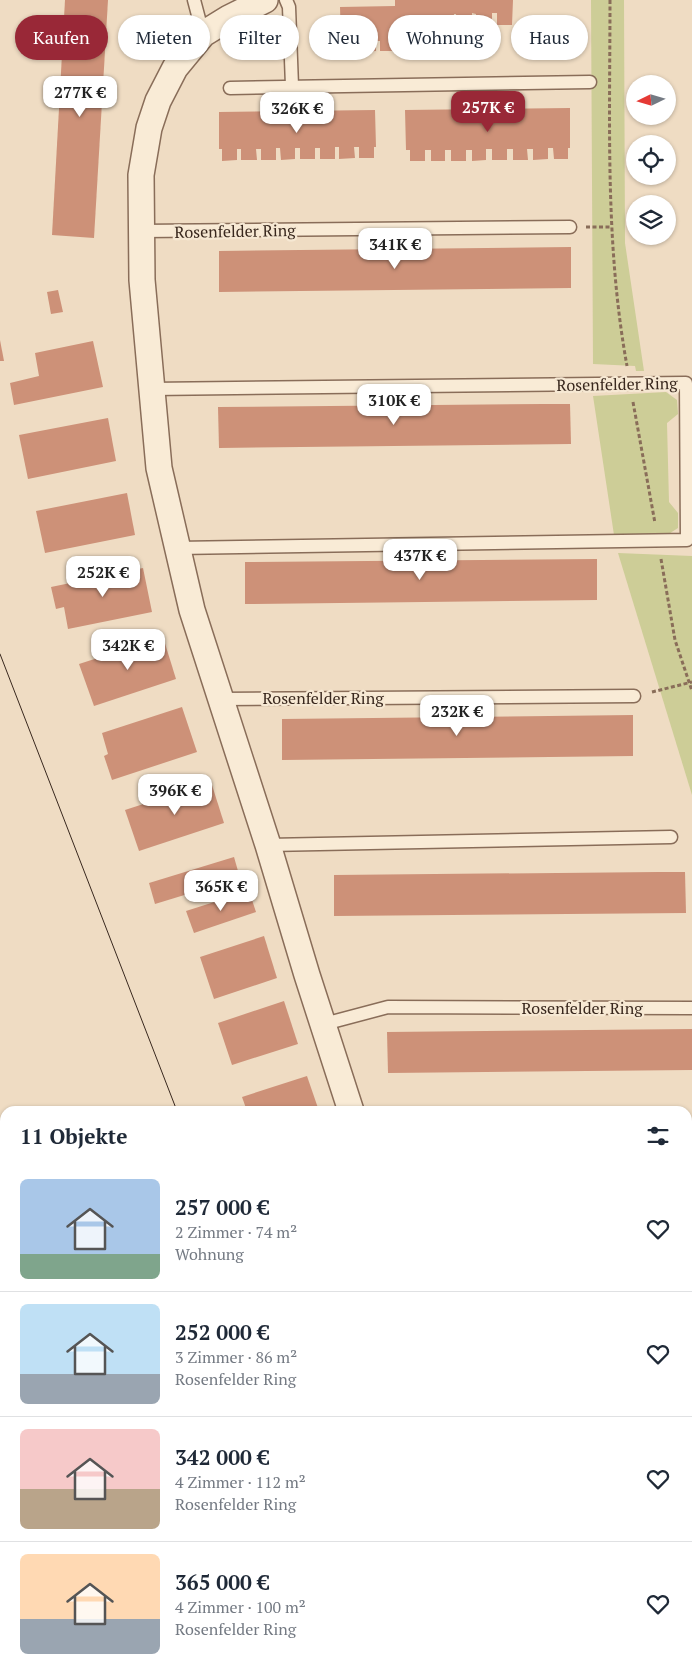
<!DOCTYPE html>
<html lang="de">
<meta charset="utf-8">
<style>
body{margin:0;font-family:"PT Serif",serif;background:#f2f2f3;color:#1f2937;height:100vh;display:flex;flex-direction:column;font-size:19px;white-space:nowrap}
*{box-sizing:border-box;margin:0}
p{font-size:16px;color:#747a83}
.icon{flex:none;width:28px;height:28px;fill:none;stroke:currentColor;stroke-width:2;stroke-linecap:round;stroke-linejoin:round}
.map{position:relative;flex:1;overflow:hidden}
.sheet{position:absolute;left:0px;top:1106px;width:692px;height:571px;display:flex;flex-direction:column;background:#fff;border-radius:15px 15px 0 0;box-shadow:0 1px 4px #0004}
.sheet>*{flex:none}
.hud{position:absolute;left:15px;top:15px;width:662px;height:45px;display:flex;gap:10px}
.needle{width:32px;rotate:265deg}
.tools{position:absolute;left:626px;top:75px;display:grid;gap:10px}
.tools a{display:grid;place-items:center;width:50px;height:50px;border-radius:50%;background:#fff;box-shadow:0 1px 4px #0004;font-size:25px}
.price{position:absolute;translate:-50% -42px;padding:0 11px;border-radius:10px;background:#fff;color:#222;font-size:16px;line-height:32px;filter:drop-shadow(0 1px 2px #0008)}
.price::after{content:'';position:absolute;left:50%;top:30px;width:15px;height:11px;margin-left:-8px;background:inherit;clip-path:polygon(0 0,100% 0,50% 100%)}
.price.active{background:#992837;color:#fff}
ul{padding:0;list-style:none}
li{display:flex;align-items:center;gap:15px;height:125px;padding:0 20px}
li+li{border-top:1px solid #e0e1e3}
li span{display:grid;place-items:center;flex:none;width:140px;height:100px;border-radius:8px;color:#555}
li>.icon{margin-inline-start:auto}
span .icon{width:60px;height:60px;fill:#fffc;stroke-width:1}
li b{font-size:21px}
h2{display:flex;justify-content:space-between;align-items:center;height:60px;padding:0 20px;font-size:21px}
.chip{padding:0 18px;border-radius:22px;background:#fff;box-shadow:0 1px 4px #0004;font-size:18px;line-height:45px}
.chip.active{background:#992837;color:#fff}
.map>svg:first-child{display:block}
.green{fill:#cdcd97}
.building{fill:#cd9178}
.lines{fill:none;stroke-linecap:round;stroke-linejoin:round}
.lane-casing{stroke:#896d59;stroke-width:15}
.street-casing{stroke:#896d59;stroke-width:28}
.path{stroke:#896d59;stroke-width:3;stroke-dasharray:4 2.5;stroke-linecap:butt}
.lane{stroke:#f9ebd6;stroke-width:12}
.street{stroke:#f9ebd6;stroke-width:25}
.tram{stroke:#39281e;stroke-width:1}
.labels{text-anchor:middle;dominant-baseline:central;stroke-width:4.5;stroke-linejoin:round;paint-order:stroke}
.street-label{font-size:16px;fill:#39281e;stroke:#f6e8d3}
</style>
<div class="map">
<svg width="692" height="1677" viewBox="0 0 692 1677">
<rect width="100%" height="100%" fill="#efdcc3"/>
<g class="green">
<polygon points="591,0 624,0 625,243 644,371 636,371 635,366 593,364"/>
<polygon points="666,392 677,400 678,414 667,423 669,502 678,513 678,528 667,535 614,535 593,396"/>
<polygon points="618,553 692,556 692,795"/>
<rect x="688" y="1246" width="4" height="77"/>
</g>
<g class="building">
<polygon points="65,0 108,0 94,238 52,235"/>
<polygon points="395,0 513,0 512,25 497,25 497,13 492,13 492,25 476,25 476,14 472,13 472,25 457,25 456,14 454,14 452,38 438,39 437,27 433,28 433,39 418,39 418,28 413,28 414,39 399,39 399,28 396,28 394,51 380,51 380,41 376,41 376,51 362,52 362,41 358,41 358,52 343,52 343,41 341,41 340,7 395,6"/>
<polygon points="570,108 570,148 568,148 568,159 554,159 553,148 548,148 548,159 533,160 533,149 527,149 528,160 513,160 513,149 507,149 507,160 492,160 492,149 486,149 486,160 472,161 472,150 466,150 466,161 451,161 451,150 445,150 445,161 431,161 431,150 425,150 425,161 410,161 410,150 406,150 405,110"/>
<polygon points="375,110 376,147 374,147 374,158 359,158 359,147 354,147 355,158 339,159 339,147 335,147 335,159 320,159 320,148 315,148 315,159 300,159 300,148 295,148 295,159 281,160 280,148 276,148 276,160 261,160 261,149 256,149 257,160 241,160 241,149 237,149 237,160 222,161 222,149 219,149 219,112"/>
<polygon points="571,247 571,288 219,292 219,251"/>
<polygon points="58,290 63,312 51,314 47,292"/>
<polygon points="0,340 4,361 0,361"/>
<polygon points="93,341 103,387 14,405 10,383 39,376 35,353"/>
<polygon points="543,404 570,404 571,444 219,448 218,407"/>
<polygon points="108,418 116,461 28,479 19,435"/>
<polygon points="127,493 135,535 45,553 36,511"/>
<polygon points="597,559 597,600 245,604 245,562"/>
<polygon points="143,568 152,612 68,629 64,607 56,609 51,587"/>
<polygon points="163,637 176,679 94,706 79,664"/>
<polygon points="182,707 197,752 112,780 104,756 108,754 102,733"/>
<polygon points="633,715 633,756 282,760 282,719"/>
<polygon points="211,782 224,823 139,851 125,810"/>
<polygon points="234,857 240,878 155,904 149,883"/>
<polygon points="658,872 685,872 686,913 334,916 334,875"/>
<polygon points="249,891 256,912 194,933 186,911"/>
<polygon points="264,936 277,978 214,999 200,957"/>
<polygon points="284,1001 298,1044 232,1065 218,1023"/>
<polygon points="692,1029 692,1070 388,1073 387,1032"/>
<polygon points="307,1076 319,1111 247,1111 242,1097"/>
<rect x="688" y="1188" width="4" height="34"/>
<rect x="629" y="1672" width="42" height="5"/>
</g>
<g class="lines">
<g class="lane-casing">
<g id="lane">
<polyline points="194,0 203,34"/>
<polyline points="286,0 289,7 292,86"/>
<polyline points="230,88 590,82"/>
<polyline points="140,231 570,227"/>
<polyline points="151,389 686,383 687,540 177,548"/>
<polyline points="221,699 634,696"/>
<polyline points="268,845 671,837"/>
<polyline points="324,1024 388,1007 692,1008"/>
<polyline points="688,1164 692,1163"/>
<polyline points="0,1540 5,1585"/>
<polyline points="15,1672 15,1677"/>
<polyline points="602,1672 602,1677"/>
</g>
</g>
<g class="street-casing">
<g id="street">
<polyline points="265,0 229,18 203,34 175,68 158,101 149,128 141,175 142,280 159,468 192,610 268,845 307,975 351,1111"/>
<polyline points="532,1672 533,1677"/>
</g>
</g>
<g class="path">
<path d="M610,0C610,122 605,245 627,366"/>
<polyline points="586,227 611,227"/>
<polyline points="633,402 655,523"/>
<polyline points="661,559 675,640 692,691"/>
<polyline points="652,692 692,682"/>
<polyline points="688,1315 692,1315"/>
<polyline points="688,1383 692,1390"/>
</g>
<use href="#lane" class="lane"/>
<use href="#street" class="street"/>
<g class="tram">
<polyline points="0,654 177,1111"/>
<polyline points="366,1672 367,1677"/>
</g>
</g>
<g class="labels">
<g class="street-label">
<text transform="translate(235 231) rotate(-1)">Rosenfelder Ring</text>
<text transform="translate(617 384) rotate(-1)">Rosenfelder Ring</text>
<text x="323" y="698">Rosenfelder Ring</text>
<text x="582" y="1008">Rosenfelder Ring</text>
</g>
</g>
</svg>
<div class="tools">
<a><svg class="needle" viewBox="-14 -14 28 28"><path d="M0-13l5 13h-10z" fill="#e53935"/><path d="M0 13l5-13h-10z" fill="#747a83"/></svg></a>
<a><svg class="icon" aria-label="locate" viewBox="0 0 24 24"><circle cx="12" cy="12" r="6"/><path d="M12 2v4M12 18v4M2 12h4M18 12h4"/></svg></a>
<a><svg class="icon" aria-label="layers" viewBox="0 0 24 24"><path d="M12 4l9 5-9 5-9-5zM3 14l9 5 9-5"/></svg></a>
</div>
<b class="price" style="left:80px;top:118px">277K €</b>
<b class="price active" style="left:488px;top:133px">257K €</b>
<b class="price" style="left:297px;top:134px">326K €</b>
<b class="price" style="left:395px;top:270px">341K €</b>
<b class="price" style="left:394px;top:426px">310K €</b>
<b class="price" style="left:420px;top:581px">437K €</b>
<b class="price" style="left:103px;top:598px">252K €</b>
<b class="price" style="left:128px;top:671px">342K €</b>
<b class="price" style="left:457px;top:737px">232K €</b>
<b class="price" style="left:175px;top:816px">396K €</b>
<b class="price" style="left:221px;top:912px">365K €</b>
<div class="hud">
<a class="chip active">Kaufen</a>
<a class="chip">Mieten</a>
<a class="chip">Filter</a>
<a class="chip">Neu</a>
<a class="chip">Wohnung</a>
<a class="chip">Haus</a>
</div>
<section class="sheet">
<h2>11 Objekte<svg class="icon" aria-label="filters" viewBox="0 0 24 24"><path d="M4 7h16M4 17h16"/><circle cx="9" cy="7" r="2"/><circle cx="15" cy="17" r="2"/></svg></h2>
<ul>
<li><span style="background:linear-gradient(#a9c7e8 75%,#7fa58c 0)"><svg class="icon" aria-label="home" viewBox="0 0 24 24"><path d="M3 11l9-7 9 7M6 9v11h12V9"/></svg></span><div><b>257 000 €</b><p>2 Zimmer · 74 m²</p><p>Wohnung</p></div><svg class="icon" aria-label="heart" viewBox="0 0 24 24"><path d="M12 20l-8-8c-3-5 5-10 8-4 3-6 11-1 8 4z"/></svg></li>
<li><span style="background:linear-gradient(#bfe0f5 70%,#9aa5b1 0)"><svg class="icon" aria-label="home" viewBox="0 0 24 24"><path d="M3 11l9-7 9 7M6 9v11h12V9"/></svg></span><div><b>252 000 €</b><p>3 Zimmer · 86 m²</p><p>Rosenfelder Ring</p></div><svg class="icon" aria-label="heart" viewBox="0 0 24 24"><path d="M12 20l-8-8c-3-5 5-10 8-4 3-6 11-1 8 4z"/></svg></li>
<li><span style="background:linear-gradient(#f6c9c9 60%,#b9a48a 0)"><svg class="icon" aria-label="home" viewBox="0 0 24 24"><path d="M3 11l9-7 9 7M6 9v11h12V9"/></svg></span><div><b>342 000 €</b><p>4 Zimmer · 112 m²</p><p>Rosenfelder Ring</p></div><svg class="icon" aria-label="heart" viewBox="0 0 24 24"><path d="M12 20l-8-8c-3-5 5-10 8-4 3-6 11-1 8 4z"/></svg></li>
<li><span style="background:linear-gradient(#ffd9b3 65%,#9aa5b1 0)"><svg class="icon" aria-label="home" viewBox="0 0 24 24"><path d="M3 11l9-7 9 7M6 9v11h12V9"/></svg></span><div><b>365 000 €</b><p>4 Zimmer · 100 m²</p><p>Rosenfelder Ring</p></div><svg class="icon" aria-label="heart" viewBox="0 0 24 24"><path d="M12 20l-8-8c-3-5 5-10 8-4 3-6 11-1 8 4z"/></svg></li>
</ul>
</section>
</div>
